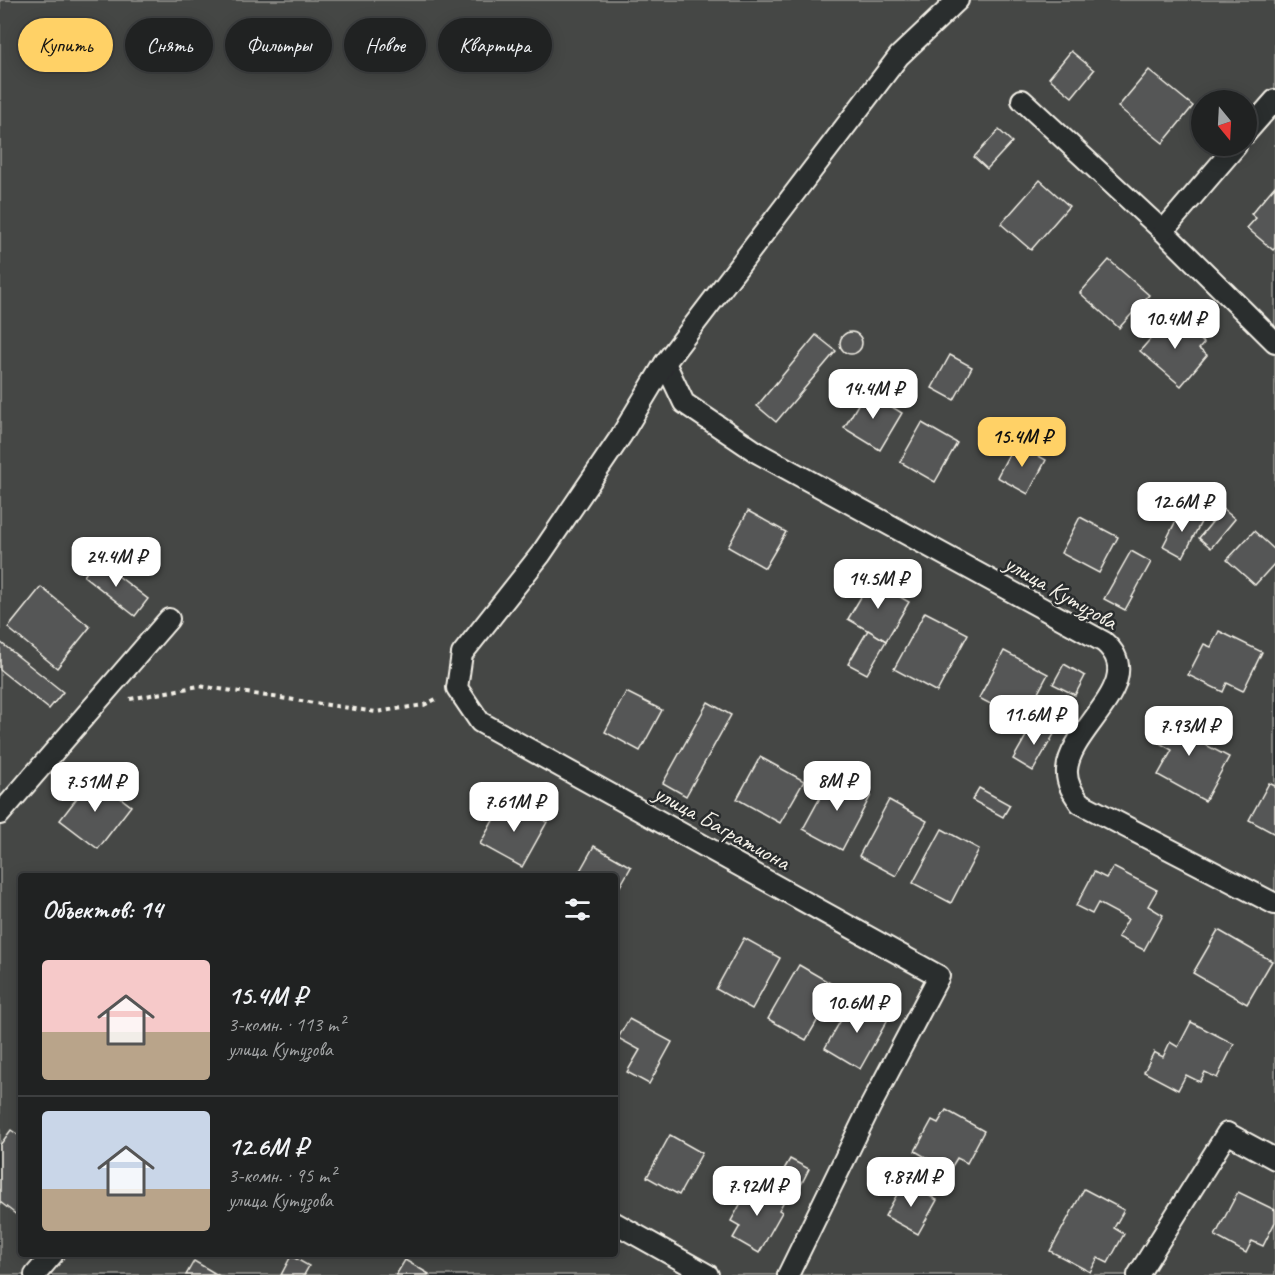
<!DOCTYPE html>
<html lang="ru">
<meta charset="utf-8">
<style>
body{margin:0;font-family:Caveat,sans-serif;background:#282a2a;color:#f1f3f6;height:100vh;display:flex;flex-direction:column;font-size:22px;white-space:nowrap}
*{box-sizing:border-box;margin:0}
p{font-size:20px;color:#a2a4a5}
.icon{flex:none;width:33px;height:33px;fill:none;stroke:currentColor;stroke-width:2;stroke-linecap:round;stroke-linejoin:round}
.map{position:relative;flex:1;overflow:hidden}
.details{position:absolute;left:18px;top:873px;width:600px;height:384px;display:flex;flex-direction:column;background:#202222;border-radius:6px;box-shadow:0 3px 15px #0003,0 0 0 2px #3d3f40}
.details>*{flex:none}
.guide{position:absolute;left:18px;top:18px;width:600px;height:54px;display:flex;gap:12px}
.needle{width:39px;rotate:162deg}
.tools{position:absolute;left:1191px;top:90px;display:grid;gap:12px}
.tools a{display:grid;place-items:center;width:66px;height:66px;border-radius:50%;background:#202222;box-shadow:0 3px 15px #0003,0 0 0 2px #3d3f40;font-size:30px}
.price{position:absolute;translate:-50% -51px;padding:0 14px;border-radius:12px;background:#fff;color:#222;font-size:20px;line-height:39px;filter:drop-shadow(0 2px 3px #0008)}
.price::after{content:'';position:absolute;left:50%;top:36px;width:18px;height:14px;margin-left:-9px;background:inherit;clip-path:polygon(0 0,100% 0,50% 100%)}
.price.current{background:#ffd166;color:#111}
ul{padding:0;list-style:none}
li{display:flex;align-items:center;gap:18px;height:150px;padding:0 24px}
li+li{border-top:2px solid #3d3f40}
li span{display:grid;place-items:center;flex:none;width:168px;height:120px;border-radius:6px;color:#555}
li>.icon{margin-inline-start:auto}
span .icon{width:72px;height:72px;fill:#fffc;stroke-width:1}
li b{font-size:26px}
h2{display:flex;justify-content:space-between;align-items:center;height:72px;padding:0 24px;font-size:26px}
.tag{padding:0 21px;border-radius:27px;background:#202222;box-shadow:0 3px 15px #0003,0 0 0 2px #3d3f40;font-size:21px;line-height:54px}
.tag.current{background:#ffd166;color:#111}
.map>svg:first-child{display:block}
.green{fill:#444645;stroke:#9c9c96;stroke-width:1.5;fill-rule:evenodd}
.building{fill:#555756;stroke:#f4f1e8;stroke-width:1.5}
.lines{fill:none;stroke-linecap:round;stroke-linejoin:round}
.street-casing{stroke:#f4f1e8;stroke-width:24}
.path{stroke:#f4f1e8;stroke-width:4;stroke-dasharray:4.5 4.5;stroke-linecap:butt}
.street{stroke:#2a2d2e;stroke-width:20}
.labels{text-anchor:middle;dominant-baseline:central;stroke-width:5;stroke-linejoin:round;paint-order:stroke}
.street-label{font-size:24px;fill:#f4f1e8;stroke:#2a2d2e}
</style>
<div class="map">
<svg width="1275" height="1275" viewBox="0 0 1275 1275">
<rect width="100%" height="100%" fill="#2a2d2e"/>
<filter id="ink" filterUnits="userSpaceOnUse"><feTurbulence type="fractalNoise" baseFrequency=".0167" numOctaves="2"/><feDisplacementMap in="SourceGraphic" scale="12" xChannelSelector="R" yChannelSelector="G"/><feConvolveMatrix kernelMatrix="1 2 1 2 8 2 1 2 1" color-interpolation-filters="sRGB"/></filter>
<g filter="url(#ink)">
<path class="green" d="M0,0H1275V1275H0ZM1202,100H1246V146H1202ZM21,876H615V1254H21Z"/>
<g class="building">
<polygon points="1071,51 1094,70 1072,97 1049,78"/>
<polygon points="1149,70 1193,106 1163,143 1118,107"/>
<polygon points="999,130 1012,142 987,169 974,157"/>
<polygon points="1040,180 1069,206 1031,250 1001,224"/>
<polygon points="1275,186 1275,248 1273,250 1247,228 1256,218 1251,214"/>
<polygon points="1109,260 1149,295 1119,328 1080,293"/>
<polygon points="1171,315 1204,343 1199,349 1207,355 1181,386 1140,351"/>
<circle cx="851" cy="343" r="11"/>
<polygon points="816,335 836,351 776,422 757,406"/>
<polygon points="950,355 972,367 954,400 932,388"/>
<polygon points="866,391 902,413 880,450 844,428"/>
<polygon points="922,423 957,443 935,482 900,462"/>
<polygon points="1015,443 1046,460 1028,494 997,477"/>
<polygon points="1182,509 1202,520 1183,557 1163,546"/>
<polygon points="1223,509 1235,519 1211,548 1199,538"/>
<polygon points="748,511 786,532 765,568 728,547"/>
<polygon points="1080,517 1118,537 1099,573 1061,553"/>
<polygon points="1254,531 1275,550 1275,563 1255,585 1227,560"/>
<polygon points="1131,551 1151,562 1125,610 1104,599"/>
<polygon points="96,559 148,599 135,616 84,576"/>
<polygon points="871,580 909,602 886,641 848,619"/>
<polygon points="41,587 90,627 57,668 8,628"/>
<polygon points="925,612 968,634 937,692 894,669"/>
<polygon points="868,630 886,641 867,674 848,664"/>
<polygon points="1219,631 1262,652 1243,691 1227,683 1223,692 1188,675 1204,644 1211,647"/>
<polygon points="0,642 63,692 49,709 0,670"/>
<polygon points="1004,651 1048,674 1023,721 979,698"/>
<polygon points="1064,664 1085,676 1075,695 1053,684"/>
<polygon points="626,692 662,710 640,751 605,732"/>
<polygon points="708,702 731,715 686,796 663,783"/>
<polygon points="1169,712 1204,730 1198,741 1229,757 1205,801 1158,775 1172,750 1154,740"/>
<polygon points="1034,722 1054,734 1033,771 1013,759"/>
<polygon points="760,757 804,781 780,823 737,799"/>
<polygon points="833,774 871,795 842,850 803,829"/>
<polygon points="93,777 131,806 98,849 60,820"/>
<polygon points="1269,783 1275,786 1275,834 1249,820"/>
<polygon points="979,788 1010,805 1003,817 972,800"/>
<polygon points="505,799 547,822 522,867 480,844"/>
<polygon points="889,800 927,821 896,876 859,856"/>
<polygon points="942,829 979,849 951,903 913,883"/>
<polygon points="594,846 631,867 615,895 615,876 577,876"/>
<polygon points="1113,867 1157,890 1148,906 1163,915 1144,950 1118,937 1128,919 1098,903 1092,914 1076,906 1094,872 1106,878"/>
<polygon points="1218,930 1272,961 1247,1004 1193,973"/>
<polygon points="744,938 780,958 752,1009 716,989"/>
<polygon points="799,965 837,987 806,1040 768,1019"/>
<polygon points="853,999 888,1019 860,1069 825,1048"/>
<polygon points="629,1019 672,1042 649,1084 627,1072 640,1050 618,1038"/>
<polygon points="1191,1022 1234,1044 1217,1078 1205,1072 1200,1082 1186,1075 1178,1090 1144,1072 1154,1052 1163,1057 1170,1042 1178,1047"/>
<polygon points="946,1110 984,1131 967,1163 957,1158 949,1171 915,1151 932,1120 938,1123"/>
<polygon points="11,1130 21,1137 21,1211 18,1216 0,1202 0,1145"/>
<polygon points="670,1135 702,1153 679,1195 647,1177"/>
<polygon points="790,1159 809,1169 800,1187 780,1176"/>
<polygon points="904,1182 937,1200 918,1234 885,1216"/>
<polygon points="752,1183 784,1201 779,1210 782,1212 759,1253 733,1238 740,1226 731,1221"/>
<polygon points="1084,1189 1124,1210 1114,1228 1124,1234 1108,1263 1098,1258 1090,1272 1050,1251"/>
<polygon points="1238,1192 1275,1210 1275,1222 1263,1246 1252,1241 1246,1253 1215,1236"/>
<polygon points="291,1256 309,1266 304,1275 281,1275"/>
<polygon points="405,1260 429,1274 428,1275 396,1275"/>
<polygon points="194,1261 218,1275 186,1275"/>
</g>
<g class="lines">
<g class="street-casing">
<g id="street">
<polyline points="1022,100 1163,231 1275,342"/>
<polyline points="1246,133 1275,100"/>
<polyline points="1163,231 1236,146"/>
<path d="M665,363L684,403L758,453L1104,642C1150,682 1070,727 1067,770C1066,783 1073,793 1080,803L1275,904"/>
<polyline points="0,814 169,619"/>
<polyline points="615,1223 708,1275"/>
<polyline points="35,1275 53,1254"/>
<polyline points="788,1275 870,1107 939,976 480,722 457,688 462,654 541,554 621,436 665,363 899,56 958,0"/>
<polyline points="1138,1275 1227,1133 1275,1159"/>
</g>
</g>
<polyline class="path" points="130,699 199,686 376,712 424,705 438,698"/>
<use href="#street" class="street"/>
</g>
</g>
<g class="labels">
<g class="street-label">
<text transform="translate(1061 592) rotate(30)">улица Кутузова</text>
<text transform="translate(722 827) rotate(29)">улица Багратиона</text>
</g>
</g>
</svg>
<div class="tools">
<a><svg class="needle" viewBox="-14 -14 28 28"><path d="M0-13l5 13h-10z" fill="#e53935"/><path d="M0 13l5-13h-10z" fill="#a2a4a5"/></svg></a>
</div>
<b class="price" style="left:1175px;top:350px">10.4M ₽</b>
<b class="price" style="left:873px;top:420px">14.4M ₽</b>
<b class="price current" style="left:1022px;top:468px">15.4M ₽</b>
<b class="price" style="left:1182px;top:533px">12.6M ₽</b>
<b class="price" style="left:116px;top:588px">24.4M ₽</b>
<b class="price" style="left:878px;top:610px">14.5M ₽</b>
<b class="price" style="left:1034px;top:746px">11.6M ₽</b>
<b class="price" style="left:1189px;top:757px">7.93M ₽</b>
<b class="price" style="left:837px;top:812px">8M ₽</b>
<b class="price" style="left:95px;top:813px">7.51M ₽</b>
<b class="price" style="left:514px;top:833px">7.61M ₽</b>
<b class="price" style="left:857px;top:1034px">10.6M ₽</b>
<b class="price" style="left:911px;top:1208px">9.87M ₽</b>
<b class="price" style="left:757px;top:1217px">7.92M ₽</b>
<div class="guide">
<a class="tag current">Купить</a>
<a class="tag">Снять</a>
<a class="tag">Фильтры</a>
<a class="tag">Новое</a>
<a class="tag">Квартира</a>
</div>
<section class="details">
<h2>Объектов: 14<svg class="icon" aria-label="filters" viewBox="0 0 24 24"><path d="M4 7h16M4 17h16"/><circle cx="9" cy="7" r="2"/><circle cx="15" cy="17" r="2"/></svg></h2>
<ul>
<li><span style="background:linear-gradient(#f6c9c9 60%,#b9a48a 0)"><svg class="icon" aria-label="home" viewBox="0 0 24 24"><path d="M3 11l9-7 9 7M6 9v11h12V9"/></svg></span><div><b>15.4M ₽</b><p>3-комн. · 113 m²</p><p>улица Кутузова</p></div></li>
<li><span style="background:linear-gradient(#c9d6e8 65%,#b9a48a 0)"><svg class="icon" aria-label="home" viewBox="0 0 24 24"><path d="M3 11l9-7 9 7M6 9v11h12V9"/></svg></span><div><b>12.6M ₽</b><p>3-комн. · 95 m²</p><p>улица Кутузова</p></div></li>
</ul>
</section>
</div>
